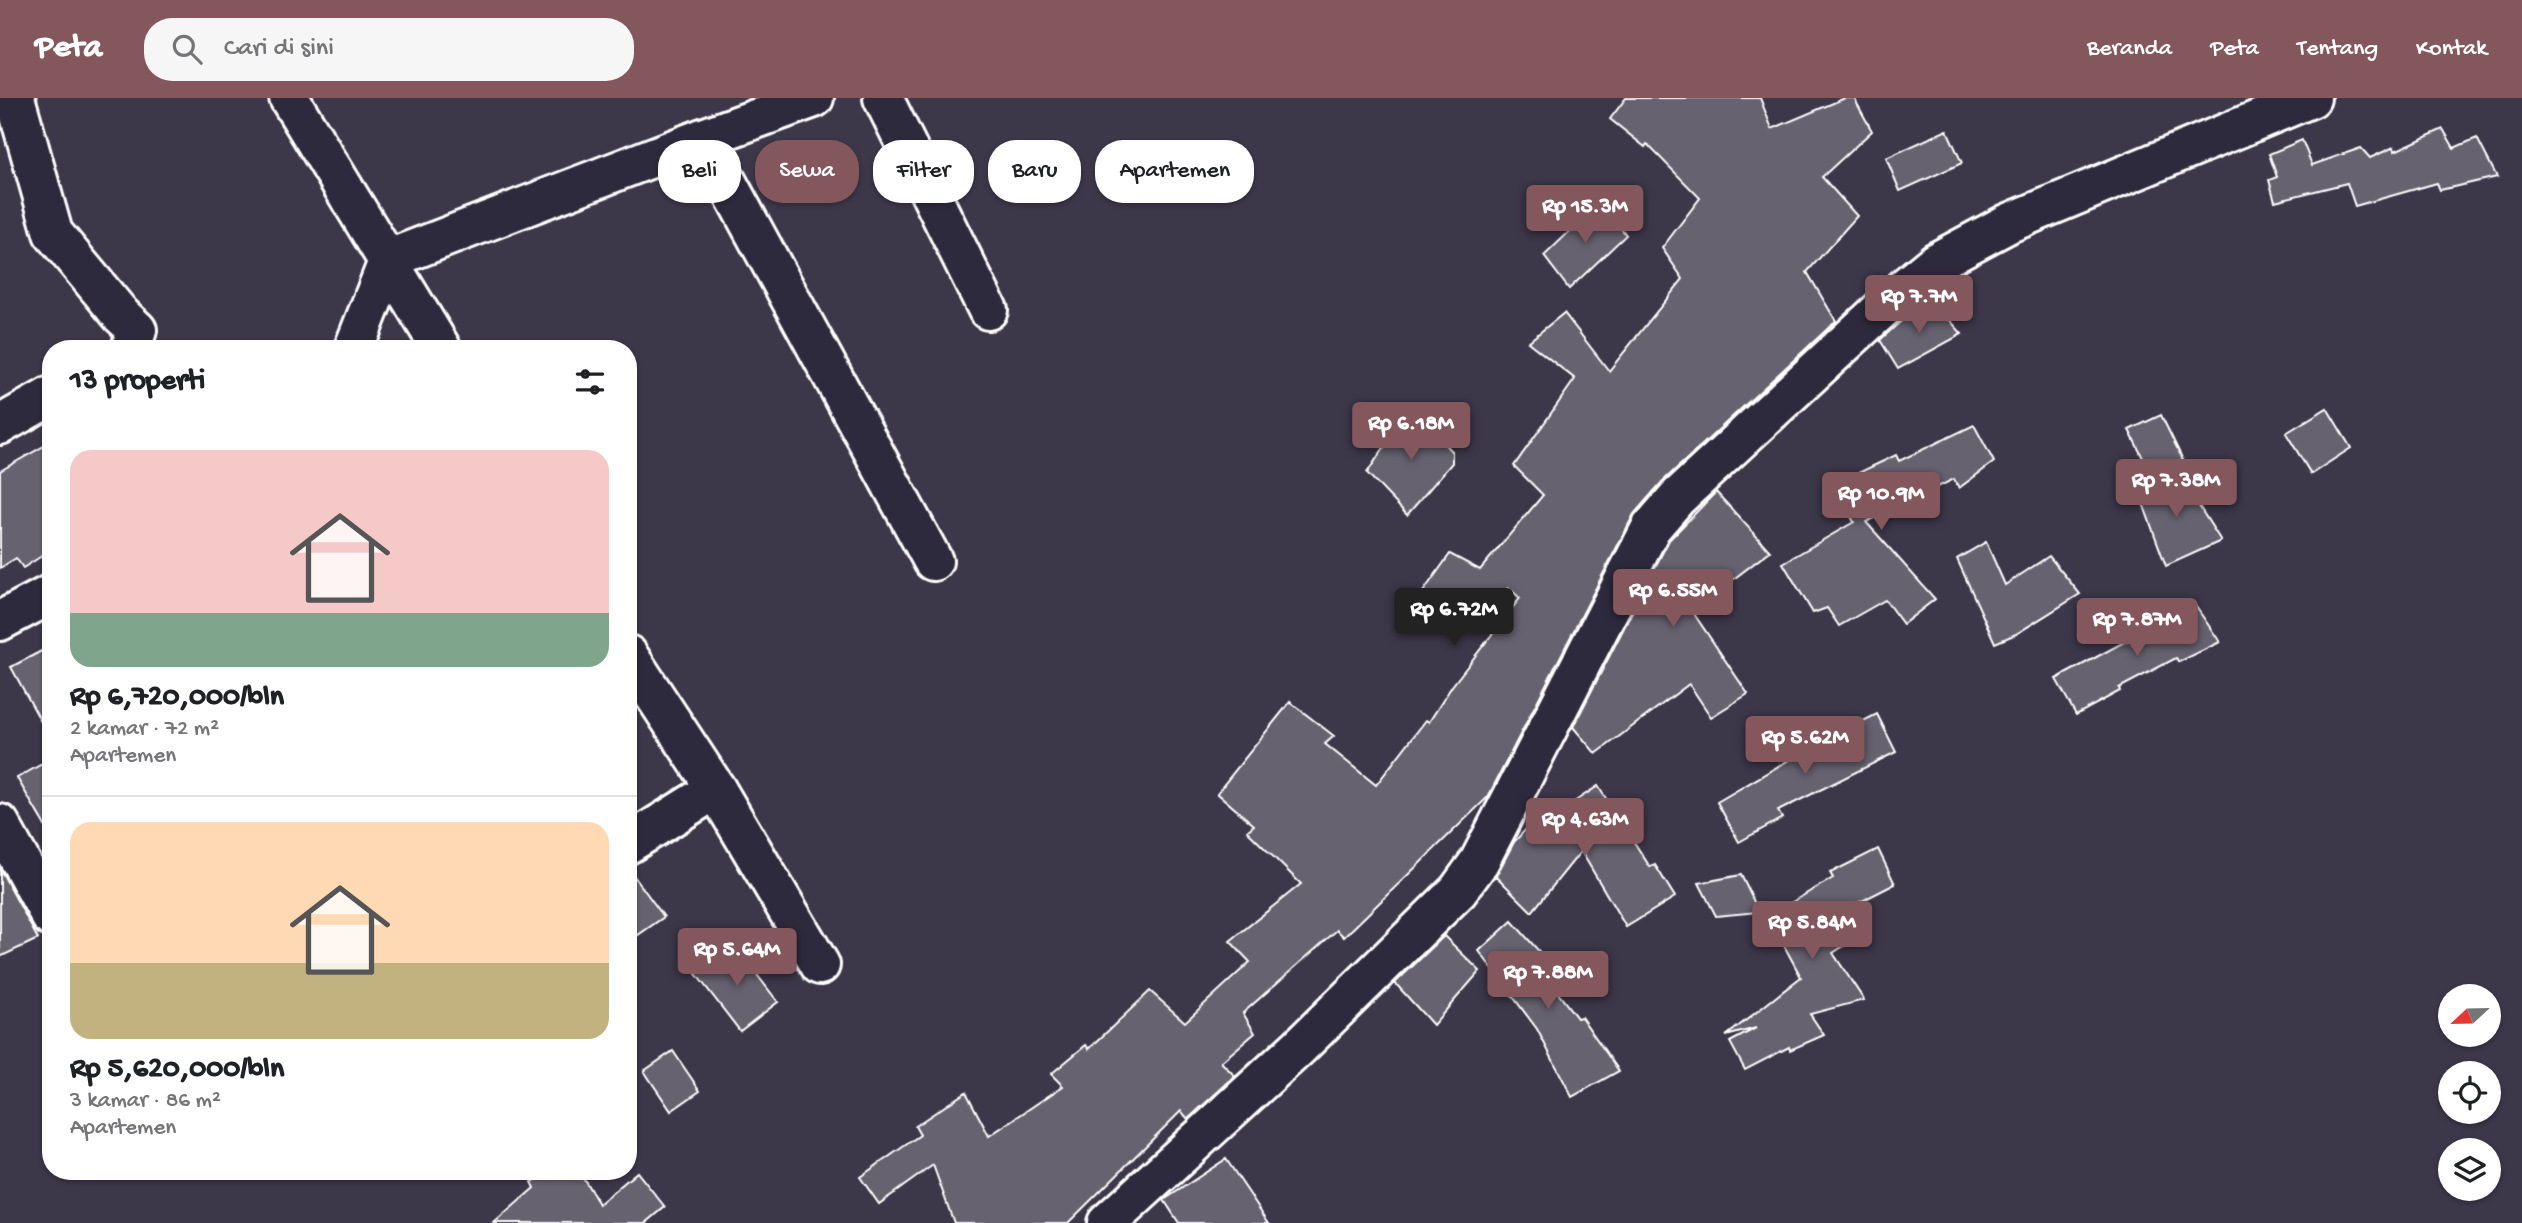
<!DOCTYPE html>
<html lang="id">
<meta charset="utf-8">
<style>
body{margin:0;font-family:"Gochi Hand",sans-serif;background:#f6f6f6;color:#202124;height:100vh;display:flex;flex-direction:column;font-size:26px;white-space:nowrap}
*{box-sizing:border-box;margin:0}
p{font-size:23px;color:#757577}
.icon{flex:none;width:38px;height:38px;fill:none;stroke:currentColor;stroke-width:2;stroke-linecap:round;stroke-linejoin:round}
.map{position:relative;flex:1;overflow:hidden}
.sheet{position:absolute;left:42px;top:242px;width:595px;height:840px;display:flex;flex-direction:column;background:#fff;border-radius:28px;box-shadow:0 2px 5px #0004}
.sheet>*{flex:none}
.top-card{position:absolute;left:658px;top:42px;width:665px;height:63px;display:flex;gap:14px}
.needle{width:46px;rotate:248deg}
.tools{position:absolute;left:2438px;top:886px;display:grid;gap:14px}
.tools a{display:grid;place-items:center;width:63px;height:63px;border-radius:50%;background:#fff;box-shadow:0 2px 5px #0004;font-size:35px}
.price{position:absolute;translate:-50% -60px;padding:0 16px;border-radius:7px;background:#84575d;color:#fff;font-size:23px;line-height:46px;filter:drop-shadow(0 2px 4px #0008)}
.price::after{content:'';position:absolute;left:50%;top:42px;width:21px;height:16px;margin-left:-10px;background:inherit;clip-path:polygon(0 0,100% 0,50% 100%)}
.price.active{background:#222;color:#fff}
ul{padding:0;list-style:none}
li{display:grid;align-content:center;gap:14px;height:371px;padding:0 28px}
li+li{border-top:2px solid #e0e0e0}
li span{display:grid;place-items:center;height:217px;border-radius:21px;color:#555}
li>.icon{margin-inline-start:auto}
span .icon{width:126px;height:126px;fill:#fffc;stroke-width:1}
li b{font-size:30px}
h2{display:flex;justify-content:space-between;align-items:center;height:84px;padding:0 28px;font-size:30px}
.chip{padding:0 24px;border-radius:28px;background:#fff;box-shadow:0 2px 5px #0004;font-size:24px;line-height:63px}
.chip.active{background:#84575d;color:#fff}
header{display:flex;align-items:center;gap:42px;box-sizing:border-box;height:98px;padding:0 35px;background:#84575d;color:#fff}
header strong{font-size:33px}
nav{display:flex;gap:38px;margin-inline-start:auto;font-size:24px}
.search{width:490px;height:63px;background:#f6f6f6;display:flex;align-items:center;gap:18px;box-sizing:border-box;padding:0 24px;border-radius:28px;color:#757577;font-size:26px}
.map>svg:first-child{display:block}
.building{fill:#666270;stroke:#fff;stroke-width:2}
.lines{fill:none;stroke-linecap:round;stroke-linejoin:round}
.minor-casing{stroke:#fff;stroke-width:44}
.minor{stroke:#2f2a3d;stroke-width:38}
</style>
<header>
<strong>Peta</strong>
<div class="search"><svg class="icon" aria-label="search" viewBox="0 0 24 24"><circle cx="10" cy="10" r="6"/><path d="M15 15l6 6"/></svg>Cari di sini</div>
<nav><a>Beranda</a><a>Peta</a><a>Tentang</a><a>Kontak</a></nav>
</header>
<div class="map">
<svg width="2522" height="1125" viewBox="0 0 2522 1125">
<rect width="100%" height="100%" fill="#3c3749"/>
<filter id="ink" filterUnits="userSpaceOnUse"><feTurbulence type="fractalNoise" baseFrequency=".0143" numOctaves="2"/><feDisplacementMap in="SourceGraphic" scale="14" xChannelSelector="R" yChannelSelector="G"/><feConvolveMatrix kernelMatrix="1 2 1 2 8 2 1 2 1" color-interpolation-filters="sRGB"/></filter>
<g filter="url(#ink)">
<g class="building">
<polygon points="1626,0 1760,0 1772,31 1845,0 1854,0 1872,33 1822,79 1857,118 1807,174 1836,223 1662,384 1634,416 1488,699 1344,839 1337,832 1243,915 1255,935 1221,964 1235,978 1188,1021 1181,1013 1068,1125 954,1125 933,1067 879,1106 860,1079 920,1037 915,1028 966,994 989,1038 1063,988 1051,976 1086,947 1089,951 1150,893 1185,924 1250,864 1230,843 1301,786 1247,733 1254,727 1217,695 1290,604 1334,638 1325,646 1376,687 1426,622 1429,624 1452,588 1520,500 1509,490 1466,527 1423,494 1450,456 1480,472 1543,397 1514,368 1575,281 1528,244 1564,215 1609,273 1683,181 1662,150 1700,100 1647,46 1645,49 1610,21"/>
<polygon points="2443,31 2454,50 2477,40 2497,79 2440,92 2437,85 2355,108 2347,85 2275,103 2269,82 2277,79 2269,56 2302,42 2312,67 2361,50 2370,60 2394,49 2395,53"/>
<polygon points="1947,32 1962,65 1900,93 1886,60"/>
<polygon points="1601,103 1626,137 1569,191 1544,158"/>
<polygon points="1936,206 1962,236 1898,271 1880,242 1918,208 1921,213"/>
<polygon points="1411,309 1452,354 1452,365 1407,417 1367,375"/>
<polygon points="2327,310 2351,350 2311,376 2286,335"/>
<polygon points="2161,317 2183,362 2151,376 2129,332"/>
<polygon points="1974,327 1994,364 1959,390 1954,381 1866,424 1935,501 1903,526 1885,502 1839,528 1827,510 1813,515 1783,465 1854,424 1833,387 1896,357 1899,363"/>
<polygon points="51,344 51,452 23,470 16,460 0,470 0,373"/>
<polygon points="2178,375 2221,443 2166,468 2137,389"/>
<polygon points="1716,394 1770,453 1692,513 1748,596 1711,619 1689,586 1596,656 1573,629 1669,442"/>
<polygon points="1986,444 2005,487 2049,458 2080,496 2016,536 1995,545 1957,461"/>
<polygon points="2194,506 2220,544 2179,564 2176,560 2119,590 2120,593 2076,617 2056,581"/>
<polygon points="51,548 51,642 11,569"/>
<polygon points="1877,616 1896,654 1778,713 1782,720 1739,744 1717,704 1806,652"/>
<polygon points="51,661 51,738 17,680"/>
<polygon points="1598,688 1650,769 1655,767 1675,799 1626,829 1581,753 1532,814 1496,778 1514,744 1543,713 1550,720"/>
<polygon points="1878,751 1895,786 1836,816 1856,840 1833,855 1864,902 1810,916 1824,937 1790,952 1789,949 1745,972 1730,944 1756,930 1726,938 1801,879 1768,818 1833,780 1830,775"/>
<polygon points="628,770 664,819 628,844"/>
<polygon points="0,771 38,841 0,859"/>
<polygon points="1741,777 1759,814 1716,818 1699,785"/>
<polygon points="1512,823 1544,859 1536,866 1577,920 1581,919 1619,973 1572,999 1537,931 1479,853"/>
<polygon points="1444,838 1480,873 1433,927 1395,885"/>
<polygon points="734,847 778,904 740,933 696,876"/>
<polygon points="673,953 700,993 671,1013 644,973"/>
<polygon points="1226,1061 1269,1125 1179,1125 1164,1102"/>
<polygon points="551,1073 579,1073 599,1106 637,1074 665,1109 646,1125 494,1125 534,1090 531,1084"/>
</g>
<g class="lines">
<g class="minor-casing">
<g id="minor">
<polyline points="15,0 53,135 121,217 137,232 131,250"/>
<polyline points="289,0 441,250"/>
<polyline points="883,0 988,212"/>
<polyline points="703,40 814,0"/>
<polyline points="354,250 389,161 703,40 933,463"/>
<polyline points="0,327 51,298"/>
<polyline points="0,523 51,496"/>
<polyline points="628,557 716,691 820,867"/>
<polyline points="0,726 51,819"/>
<polyline points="628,746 716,691"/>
<polyline points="1107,1125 1299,949 1458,793 1479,764 1651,430 1677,400 1908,187 1936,164 2009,125 2311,0"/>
</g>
</g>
<use href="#minor" class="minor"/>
</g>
</g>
</svg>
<div class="tools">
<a><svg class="needle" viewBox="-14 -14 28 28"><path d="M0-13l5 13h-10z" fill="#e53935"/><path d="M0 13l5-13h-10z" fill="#757577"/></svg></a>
<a><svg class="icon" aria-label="locate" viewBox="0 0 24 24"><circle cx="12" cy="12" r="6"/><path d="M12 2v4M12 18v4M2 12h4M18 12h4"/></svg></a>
<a><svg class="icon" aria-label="layers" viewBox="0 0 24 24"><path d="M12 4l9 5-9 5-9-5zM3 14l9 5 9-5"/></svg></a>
</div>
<b class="price" style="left:1585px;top:147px">Rp 15.3M</b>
<b class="price" style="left:1919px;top:237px">Rp 7.7M</b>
<b class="price" style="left:1411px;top:364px">Rp 6.18M</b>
<b class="price" style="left:2176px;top:421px">Rp 7.38M</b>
<b class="price" style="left:1881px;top:434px">Rp 10.9M</b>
<b class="price" style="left:1673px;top:531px">Rp 6.55M</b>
<b class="price active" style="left:1454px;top:550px">Rp 6.72M</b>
<b class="price" style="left:2137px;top:560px">Rp 7.87M</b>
<b class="price" style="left:1805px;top:678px">Rp 5.62M</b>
<b class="price" style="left:1585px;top:760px">Rp 4.63M</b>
<b class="price" style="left:1812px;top:863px">Rp 5.84M</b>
<b class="price" style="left:737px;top:890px">Rp 5.64M</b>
<b class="price" style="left:1548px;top:913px">Rp 7.88M</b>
<div class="top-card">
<a class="chip">Beli</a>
<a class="chip active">Sewa</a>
<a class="chip">Filter</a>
<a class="chip">Baru</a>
<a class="chip">Apartemen</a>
</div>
<section class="sheet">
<h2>13 properti<svg class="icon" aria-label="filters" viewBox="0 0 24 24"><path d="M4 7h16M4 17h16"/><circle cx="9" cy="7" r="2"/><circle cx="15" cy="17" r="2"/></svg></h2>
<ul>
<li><span style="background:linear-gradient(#f6c9c9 75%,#7fa58c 0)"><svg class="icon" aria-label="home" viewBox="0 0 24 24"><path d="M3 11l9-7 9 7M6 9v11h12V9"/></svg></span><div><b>Rp 6,720,000/bln</b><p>2 kamar · 72 m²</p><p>Apartemen</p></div></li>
<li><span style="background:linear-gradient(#ffd9b3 65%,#c2b280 0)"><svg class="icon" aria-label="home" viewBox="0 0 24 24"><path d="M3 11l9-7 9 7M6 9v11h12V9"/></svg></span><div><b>Rp 5,620,000/bln</b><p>3 kamar · 86 m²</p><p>Apartemen</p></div></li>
</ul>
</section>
</div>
